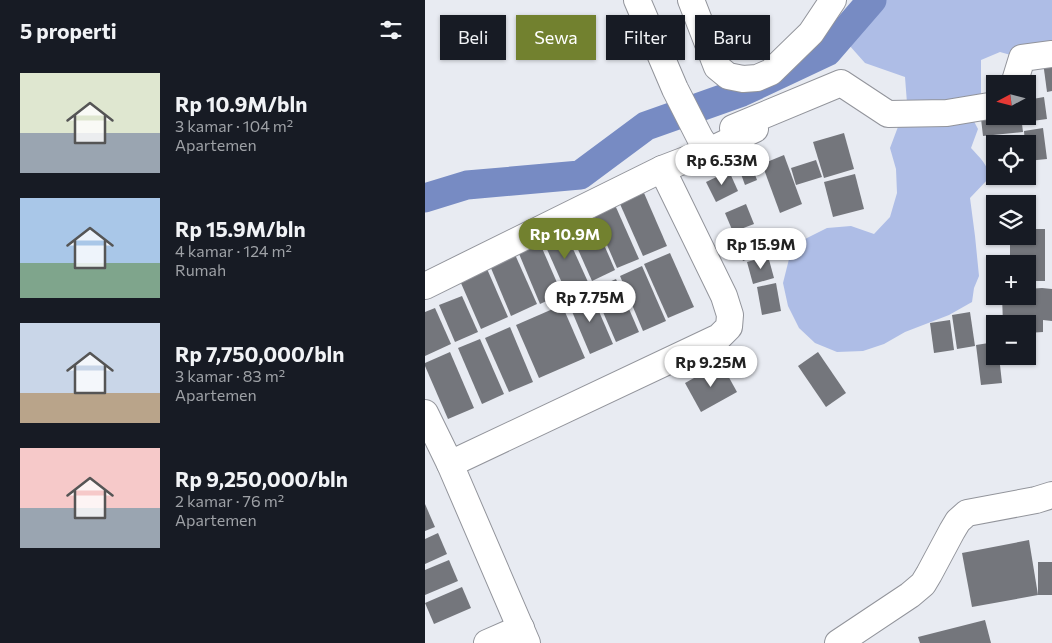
<!DOCTYPE html>
<html lang="id">
<meta charset="utf-8">
<style>
body{margin:0;font-family:Commissioner,sans-serif;background:#20242c;color:#f1f3f6;height:100vh;display:flex;flex-direction:column;font-size:19px;white-space:nowrap}
*{box-sizing:border-box;margin:0}
p{font-size:16px;color:#9ea1a6}
.icon{flex:none;width:28px;height:28px;fill:none;stroke:currentColor;stroke-width:2;stroke-linecap:round;stroke-linejoin:round}
.map{position:relative;flex:1;overflow:hidden}
.side{display:flex;flex-direction:column;background:#171b24;width:425px}
.side>*{flex:none}
.banner{position:absolute;left:15px;top:15px;width:475px;height:45px;display:flex;gap:10px}
.needle{width:32px;rotate:263deg}
.controls{position:absolute;left:561px;top:75px;display:grid;gap:10px}
.controls a{display:grid;place-items:center;width:50px;height:50px;border-radius:0px;background:#171b24;box-shadow:0 1px 4px #0004;font-size:25px}
.price{position:absolute;translate:-50% -42px;padding:0 11px;border-radius:18px;background:#fff;color:#222;font-size:16px;line-height:32px;filter:drop-shadow(0 1px 2px #0008)}
.price::after{content:'';position:absolute;left:50%;top:30px;width:15px;height:11px;margin-left:-8px;background:inherit;clip-path:polygon(0 0,100% 0,50% 100%)}
.price.selected{background:#72812f;color:#fff}
ul{padding:0;list-style:none}
li{display:flex;align-items:center;gap:15px;height:125px;padding:0 20px}
li span{display:grid;place-items:center;flex:none;width:140px;height:100px;border-radius:0px;color:#555}
li>.icon{margin-inline-start:auto}
span .icon{width:60px;height:60px;fill:#fffc;stroke-width:1}
li b{font-size:21px}
h2{display:flex;justify-content:space-between;align-items:center;height:60px;padding:0 20px;font-size:21px}
.tag{padding:0 18px;border-radius:0px;background:#171b24;box-shadow:0 1px 4px #0004;font-size:18px;line-height:45px}
.tag.selected{background:#72812f;color:#fff}
main{display:flex;flex:1;min-height:0}
.map>svg:first-child{display:block}
.green{fill:#aebde6}
.lines{fill:none;stroke-linecap:round;stroke-linejoin:round}
.canal{stroke:#778bc3;stroke-width:29}
.building{fill:#74767c}
.street-casing{stroke:#92949b;stroke-width:28}
.street{stroke:#fff;stroke-width:26}
</style>
<main>
<section class="side">
<h2>5 properti<svg class="icon" aria-label="filters" viewBox="0 0 24 24"><path d="M4 7h16M4 17h16"/><circle cx="9" cy="7" r="2"/><circle cx="15" cy="17" r="2"/></svg></h2>
<ul>
<li><span style="background:linear-gradient(#dfe7d0 60%,#9aa5b1 0)"><svg class="icon" aria-label="home" viewBox="0 0 24 24"><path d="M3 11l9-7 9 7M6 9v11h12V9"/></svg></span><div><b>Rp 10.9M/bln</b><p>3 kamar · 104 m²</p><p>Apartemen</p></div></li>
<li><span style="background:linear-gradient(#a9c7e8 65%,#7fa58c 0)"><svg class="icon" aria-label="home" viewBox="0 0 24 24"><path d="M3 11l9-7 9 7M6 9v11h12V9"/></svg></span><div><b>Rp 15.9M/bln</b><p>4 kamar · 124 m²</p><p>Rumah</p></div></li>
<li><span style="background:linear-gradient(#c9d6e8 70%,#b9a48a 0)"><svg class="icon" aria-label="home" viewBox="0 0 24 24"><path d="M3 11l9-7 9 7M6 9v11h12V9"/></svg></span><div><b>Rp 7,750,000/bln</b><p>3 kamar · 83 m²</p><p>Apartemen</p></div></li>
<li><span style="background:linear-gradient(#f6c9c9 60%,#9aa5b1 0)"><svg class="icon" aria-label="home" viewBox="0 0 24 24"><path d="M3 11l9-7 9 7M6 9v11h12V9"/></svg></span><div><b>Rp 9,250,000/bln</b><p>2 kamar · 76 m²</p><p>Apartemen</p></div></li>
</ul>
</section>
<div class="map">
<svg width="627" height="643" viewBox="0 0 627 643">
<rect width="100%" height="100%" fill="#e8ebf2"/>
<path class="green" d="M450,0H627V52L597,58L575,52L556,60V94L542,108L553,129L546,148C554,157 564,165 564,178L545,198L550,236L554,276L549,288L547,302L524,315L480,332L459,344L438,351L412,352L390,343L374,328L363,306L358,283L364,259L380,239L402,228L426,226L449,234L465,217L472,193L471,169L465,148L482,103L480,77L440,63L424,45L433,23L450,6Z"/>
<g class="lines">
<polyline class="canal" points="0,198 42,185 155,175 221,126 317,92 402,52 447,0"/>
</g>
<g class="building">
<polygon points="627,61 627,91 622,92 618,62"/>
<polygon points="619,97 622,119 600,122 599,116 602,116 602,100"/>
<polygon points="555,110 570,116 596,116 598,132 558,136"/>
<polygon points="618,128 622,159 602,161 602,144 600,144 599,131"/>
<polygon points="419,133 429,169 399,178 388,142"/>
<polygon points="595,138 596,144 570,144 570,160 568,161 566,142"/>
<polygon points="359,155 377,204 355,213 337,164"/>
<polygon points="391,160 397,177 371,185 366,168"/>
<polygon points="325,161 332,180 320,185 313,166"/>
<polygon points="304,171 313,191 291,202 281,182"/>
<polygon points="430,174 439,209 408,217 399,182"/>
<polygon points="219,193 242,246 218,256 195,204"/>
<polygon points="321,204 329,224 308,232 300,213"/>
<polygon points="190,205 214,259 192,268 169,215"/>
<polygon points="167,217 190,270 167,281 143,227"/>
<polygon points="139,229 163,282 141,292 117,238"/>
<polygon points="602,229 620,229 620,281 602,281 602,264 585,264 585,236 602,236"/>
<polygon points="328,232 336,254 318,261 310,239"/>
<polygon points="113,239 137,294 115,304 92,249"/>
<polygon points="88,250 112,304 86,316 63,261"/>
<polygon points="245,253 269,307 243,318 219,264"/>
<polygon points="343,256 349,278 328,284 322,262"/>
<polygon points="59,262 83,317 56,329 32,274"/>
<polygon points="217,266 241,321 218,331 195,276"/>
<polygon points="191,279 214,332 191,342 168,289"/>
<polygon points="351,283 356,311 337,315 332,287"/>
<polygon points="617,288 627,289 627,321 618,320 618,332 602,333 602,324 578,324 577,296 602,296 602,289"/>
<polygon points="166,293 188,344 165,354 143,302"/>
<polygon points="37,296 53,332 30,342 14,305"/>
<polygon points="137,305 160,358 114,378 91,325"/>
<polygon points="10,308 26,344 0,356 0,312"/>
<polygon points="545,312 550,346 532,349 527,315"/>
<polygon points="525,320 529,350 509,353 505,323"/>
<polygon points="85,327 108,382 84,392 60,338"/>
<polygon points="55,339 79,394 57,404 33,348"/>
<polygon points="570,342 570,356 574,356 577,383 556,385 551,345"/>
<polygon points="25,352 49,408 23,419 0,366 0,363"/>
<polygon points="393,352 421,393 401,407 373,366"/>
<polygon points="296,363 312,392 276,412 260,383"/>
<polygon points="0,504 10,527 0,531"/>
<polygon points="13,533 22,554 0,564 0,539"/>
<polygon points="604,540 613,595 547,607 537,553"/>
<polygon points="24,560 33,581 0,595 0,570"/>
<rect x="613" y="562" width="14" height="33"/>
<polygon points="37,587 46,608 9,624 0,603"/>
<polygon points="560,620 566,643 495,643 493,637"/>
</g>
<g class="lines">
<g class="street-casing">
<g id="street">
<polyline points="212,0 250,89 275,138 284,151"/>
<polyline points="266,0 292,67 303,76 318,79 332,78 346,72 386,33 408,0"/>
<polyline points="589,84 597,58 627,54"/>
<polyline points="308,128 416,83 463,114 522,113 570,105"/>
<polyline points="0,286 237,169 284,151 330,129"/>
<polyline points="0,413 25,464 102,643"/>
<polyline points="25,464 294,337 304,327 305,315 299,296 237,169"/>
<polyline points="62,643 96,628"/>
<polyline points="413,643 485,595 498,584 504,574 527,531 533,521 542,513 611,500 627,495"/>
</g>
</g>
<use href="#street" class="street"/>
</g>
</svg>
<div class="controls">
<a><svg class="needle" viewBox="-14 -14 28 28"><path d="M0-13l5 13h-10z" fill="#e53935"/><path d="M0 13l5-13h-10z" fill="#9ea1a6"/></svg></a>
<a><svg class="icon" aria-label="locate" viewBox="0 0 24 24"><circle cx="12" cy="12" r="6"/><path d="M12 2v4M12 18v4M2 12h4M18 12h4"/></svg></a>
<a><svg class="icon" aria-label="layers" viewBox="0 0 24 24"><path d="M12 4l9 5-9 5-9-5zM3 14l9 5 9-5"/></svg></a>
<a>+</a>
<a>−</a>
</div>
<b class="price" style="left:297px;top:186px">Rp 6.53M</b>
<b class="price selected" style="left:140px;top:260px">Rp 10.9M</b>
<b class="price" style="left:336px;top:270px">Rp 15.9M</b>
<b class="price" style="left:165px;top:323px">Rp 7.75M</b>
<b class="price" style="left:286px;top:388px">Rp 9.25M</b>
<div class="banner">
<a class="tag">Beli</a>
<a class="tag selected">Sewa</a>
<a class="tag">Filter</a>
<a class="tag">Baru</a>
</div>
</div>
</main>
